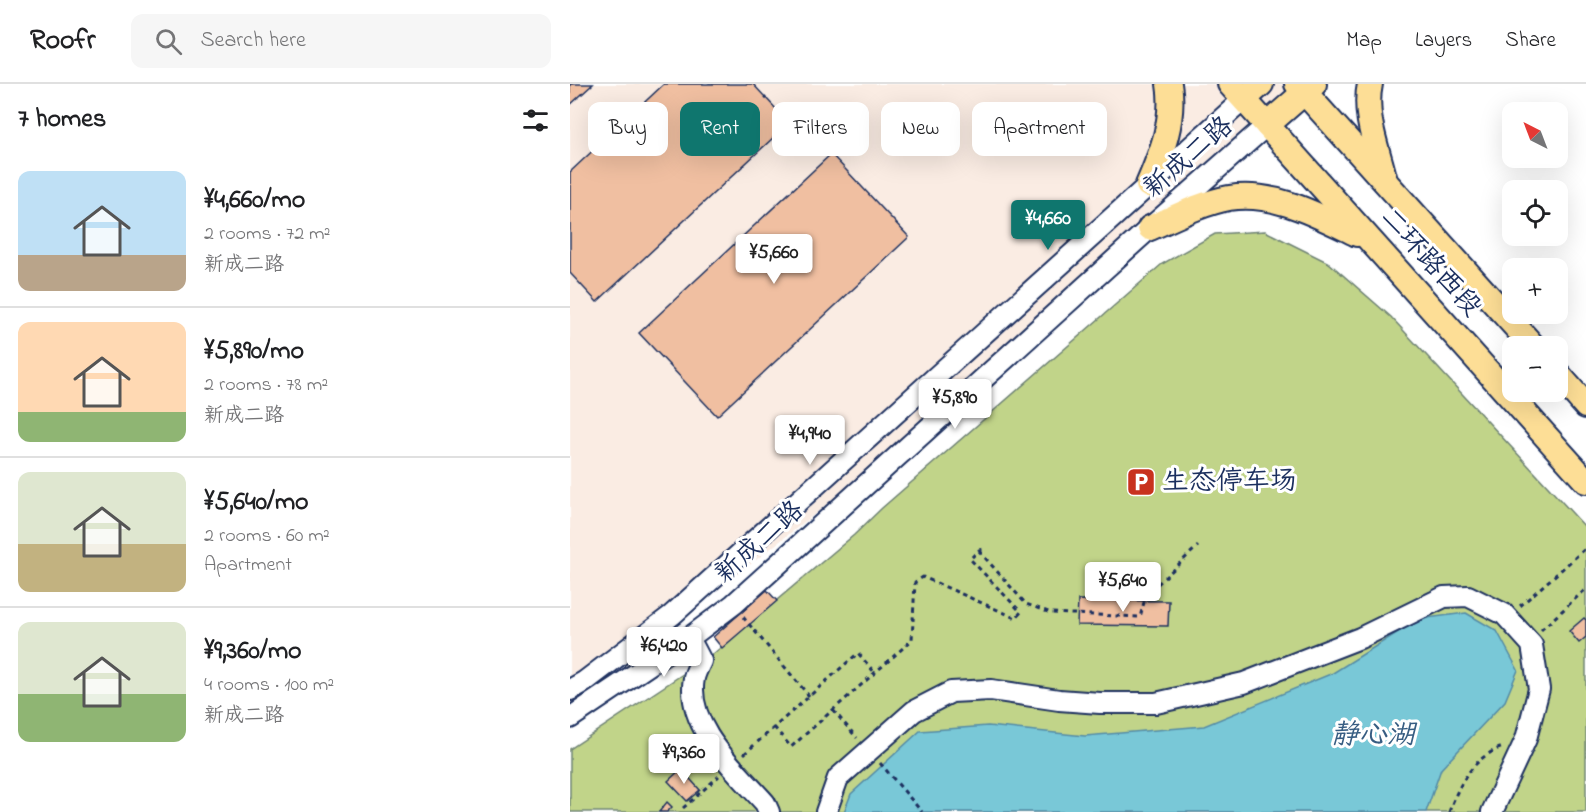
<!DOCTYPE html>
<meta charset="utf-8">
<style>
body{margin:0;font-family:"Indie Flower","LXGW WenKai TC",sans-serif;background:#f6f6f6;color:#202124;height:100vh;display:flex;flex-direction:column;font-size:22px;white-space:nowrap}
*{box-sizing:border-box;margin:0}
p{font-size:20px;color:#757577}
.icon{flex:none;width:33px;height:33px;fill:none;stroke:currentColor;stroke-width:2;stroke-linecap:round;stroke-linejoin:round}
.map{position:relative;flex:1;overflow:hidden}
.side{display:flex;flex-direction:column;background:#fff;width:570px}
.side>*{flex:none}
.top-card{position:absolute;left:18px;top:18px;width:570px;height:54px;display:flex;gap:12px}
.needle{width:39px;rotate:318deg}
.fabs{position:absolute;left:932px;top:18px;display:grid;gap:12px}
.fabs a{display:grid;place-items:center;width:66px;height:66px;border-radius:12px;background:#fff;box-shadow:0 6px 24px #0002;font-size:30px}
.price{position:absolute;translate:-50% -51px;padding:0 14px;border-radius:6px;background:#fff;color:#222;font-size:20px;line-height:39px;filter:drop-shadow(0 2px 3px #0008)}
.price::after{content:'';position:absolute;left:50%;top:36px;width:18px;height:14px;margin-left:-9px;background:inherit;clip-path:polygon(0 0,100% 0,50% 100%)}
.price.active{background:#0f766e;color:#fff}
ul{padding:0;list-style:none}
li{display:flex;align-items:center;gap:18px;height:150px;padding:0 18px}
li+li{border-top:2px solid #e0e0e0}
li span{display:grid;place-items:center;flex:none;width:168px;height:120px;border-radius:12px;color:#555}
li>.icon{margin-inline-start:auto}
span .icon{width:72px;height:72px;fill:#fffc;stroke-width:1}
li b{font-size:26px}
h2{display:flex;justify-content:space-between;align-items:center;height:72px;padding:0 18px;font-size:26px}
.pill{padding:0 21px;border-radius:12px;background:#fff;box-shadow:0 6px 24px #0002;font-size:21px;line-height:54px}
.pill.active{background:#0f766e;color:#fff}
header{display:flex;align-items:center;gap:36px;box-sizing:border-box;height:84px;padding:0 30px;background:#fff;border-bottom:2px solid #e0e0e0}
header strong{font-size:28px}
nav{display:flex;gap:33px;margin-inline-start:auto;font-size:21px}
.search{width:420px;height:54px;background:#f6f6f6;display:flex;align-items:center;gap:15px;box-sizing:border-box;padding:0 21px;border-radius:12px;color:#757577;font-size:22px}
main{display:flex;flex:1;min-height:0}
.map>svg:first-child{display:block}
.built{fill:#faece3}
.green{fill:#c1d489;stroke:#6e8274;stroke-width:1.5}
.water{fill:#79c8d7;stroke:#538ba7;stroke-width:1.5}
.building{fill:#f0bfa1;stroke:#1b2f5e;stroke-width:1.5}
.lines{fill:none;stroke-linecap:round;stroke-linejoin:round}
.minor-casing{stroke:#1b2f5e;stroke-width:24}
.major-casing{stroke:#1b2f5e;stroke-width:28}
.path{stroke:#1b2f5e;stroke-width:3;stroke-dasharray:4.5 4.5;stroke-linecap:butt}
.minor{stroke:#fff;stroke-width:20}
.major{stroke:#fdde96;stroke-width:24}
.labels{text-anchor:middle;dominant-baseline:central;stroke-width:6;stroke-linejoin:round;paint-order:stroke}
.street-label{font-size:27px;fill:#1b2f5e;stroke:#fff}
.poi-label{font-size:27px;fill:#1b2f5e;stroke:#fff;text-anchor:start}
.water-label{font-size:28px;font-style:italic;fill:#375d82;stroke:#fff}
</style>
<header>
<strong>Roofr</strong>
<div class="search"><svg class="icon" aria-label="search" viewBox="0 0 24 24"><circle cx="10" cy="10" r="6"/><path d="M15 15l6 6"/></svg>Search here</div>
<nav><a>Map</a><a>Layers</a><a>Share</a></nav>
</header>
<main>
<section class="side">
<h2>7 homes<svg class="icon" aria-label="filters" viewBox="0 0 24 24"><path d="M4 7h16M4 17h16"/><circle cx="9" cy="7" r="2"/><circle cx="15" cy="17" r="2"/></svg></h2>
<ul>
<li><span style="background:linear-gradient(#bfe0f5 70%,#b9a48a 0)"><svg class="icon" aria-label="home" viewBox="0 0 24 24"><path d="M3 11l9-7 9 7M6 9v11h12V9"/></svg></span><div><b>¥4,660/mo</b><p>2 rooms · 72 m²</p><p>新成二路</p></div></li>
<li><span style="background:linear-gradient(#ffd9b3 75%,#8fb573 0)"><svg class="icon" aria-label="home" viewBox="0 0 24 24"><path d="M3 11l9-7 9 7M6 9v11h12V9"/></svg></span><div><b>¥5,890/mo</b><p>2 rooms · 78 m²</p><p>新成二路</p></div></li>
<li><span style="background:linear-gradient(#dfe7d0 60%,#c2b280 0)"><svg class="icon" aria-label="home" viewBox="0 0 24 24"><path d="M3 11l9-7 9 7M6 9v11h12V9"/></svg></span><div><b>¥5,640/mo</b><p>2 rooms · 60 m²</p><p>Apartment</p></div></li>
<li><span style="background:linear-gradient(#dfe7d0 60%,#8fb573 0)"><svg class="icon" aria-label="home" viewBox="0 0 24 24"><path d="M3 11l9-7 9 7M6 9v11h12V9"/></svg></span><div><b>¥9,360/mo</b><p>4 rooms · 100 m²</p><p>新成二路</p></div></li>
</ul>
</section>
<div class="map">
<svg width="1016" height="728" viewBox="0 0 1016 728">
<rect width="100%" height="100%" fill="#fff"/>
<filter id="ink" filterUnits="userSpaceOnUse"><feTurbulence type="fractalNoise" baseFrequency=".0167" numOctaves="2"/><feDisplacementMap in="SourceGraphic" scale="12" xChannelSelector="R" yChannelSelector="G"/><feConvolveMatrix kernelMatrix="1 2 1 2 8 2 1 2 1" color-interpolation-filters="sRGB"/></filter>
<g filter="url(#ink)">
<polygon class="built" points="0,0 736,0 305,383 0,621"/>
<polygon class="green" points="695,147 759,179 821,233 1016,444 1016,728 0,728 0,665 143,570 284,451 312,424 592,180 645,150"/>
<polygon class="water" points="896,529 927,547 948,586 935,617 871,685 856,728 274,728 281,710 350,647 418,642 515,652 634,642 763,589 849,535"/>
<g class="building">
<polygon points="0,0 23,0 0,21"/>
<polygon points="94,0 183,0 219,39 27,218 0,189 0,88"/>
<polygon points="261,70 339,153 147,332 69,249"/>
<polygon points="197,506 207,517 152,564 143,553"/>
<polygon points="508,516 599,517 598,542 507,541"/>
<polygon points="1014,534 1016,536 1016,553 1009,559 999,547"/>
<polygon points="111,685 130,706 117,717 98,697"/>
<polygon points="97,718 102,723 97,728 89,728"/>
</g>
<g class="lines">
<g class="minor-casing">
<g id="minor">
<path d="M119,554L131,577C128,583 125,589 124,594C115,643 166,686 195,719L199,728"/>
<polyline points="0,606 14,598 102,531 674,15"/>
<polyline points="0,634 119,554 164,520 580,144 697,41"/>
<polyline points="256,728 268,694 344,627 381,608 421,606 489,616 530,619 586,619 674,599 790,554 874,513 898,512 934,530 962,561 969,605 956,655 922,728"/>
</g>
</g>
<g class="major-casing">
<g id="major">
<polyline points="660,0 1016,397"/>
<polyline points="727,0 963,262"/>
<path d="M800,0C793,32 808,66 815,97"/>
<polyline points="674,15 691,0"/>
<polyline points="697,41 744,0"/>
<path d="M578,101C592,68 605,36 599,0"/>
<path d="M580,144C605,133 632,119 659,114C704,107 747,131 787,150"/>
<polyline points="987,289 1016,322"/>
</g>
</g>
<g class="path">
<polyline points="409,467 456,520 481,529 570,533 576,511 628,462"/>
<polyline points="950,522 1016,464"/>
<polyline points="173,533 239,612"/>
<polyline points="971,546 1016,505"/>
<polyline points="263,626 287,654"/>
<polyline points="204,643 221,663 342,556 345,498 353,493 446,534 451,528 400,475 409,466 414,465"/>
<polyline points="174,670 288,569 305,589"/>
<polyline points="310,679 352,728"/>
<polyline points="113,724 149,692"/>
<path d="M879,728C889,700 903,673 933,663"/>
</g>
<use href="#minor" class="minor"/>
<use href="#major" class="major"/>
</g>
</g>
<defs>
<g id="parking-square" transform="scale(1.5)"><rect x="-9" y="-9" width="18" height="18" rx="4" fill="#c8321e" stroke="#fff"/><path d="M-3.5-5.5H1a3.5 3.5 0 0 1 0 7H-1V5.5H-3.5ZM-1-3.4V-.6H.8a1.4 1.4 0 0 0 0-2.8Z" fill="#fff"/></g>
</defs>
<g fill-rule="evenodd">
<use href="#parking-square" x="571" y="398"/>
</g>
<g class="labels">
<g class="street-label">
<text transform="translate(619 74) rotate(-41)">新成二路</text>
<text transform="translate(860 179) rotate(48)">二环路西段</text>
<text transform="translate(190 459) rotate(-42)">新成二路</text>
</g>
<g class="poi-label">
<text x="592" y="398">生态停车场</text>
</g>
<g class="water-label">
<text x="803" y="652">静心湖</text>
</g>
</g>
</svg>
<div class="fabs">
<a><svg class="needle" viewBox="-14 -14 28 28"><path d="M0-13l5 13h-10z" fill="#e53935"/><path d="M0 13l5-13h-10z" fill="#757577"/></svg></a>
<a><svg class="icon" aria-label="locate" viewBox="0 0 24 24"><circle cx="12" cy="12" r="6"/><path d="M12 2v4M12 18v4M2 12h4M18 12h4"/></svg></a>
<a>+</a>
<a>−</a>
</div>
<b class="price active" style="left:478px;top:167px">¥4,660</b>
<b class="price" style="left:204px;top:201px">¥5,660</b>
<b class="price" style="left:385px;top:346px">¥5,890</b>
<b class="price" style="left:240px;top:382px">¥4,940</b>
<b class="price" style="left:553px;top:529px">¥5,640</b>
<b class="price" style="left:94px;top:594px">¥6,420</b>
<b class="price" style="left:114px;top:701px">¥9,360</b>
<div class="top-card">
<a class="pill">Buy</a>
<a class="pill active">Rent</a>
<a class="pill">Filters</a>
<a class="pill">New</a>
<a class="pill">Apartment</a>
</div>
</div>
</main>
